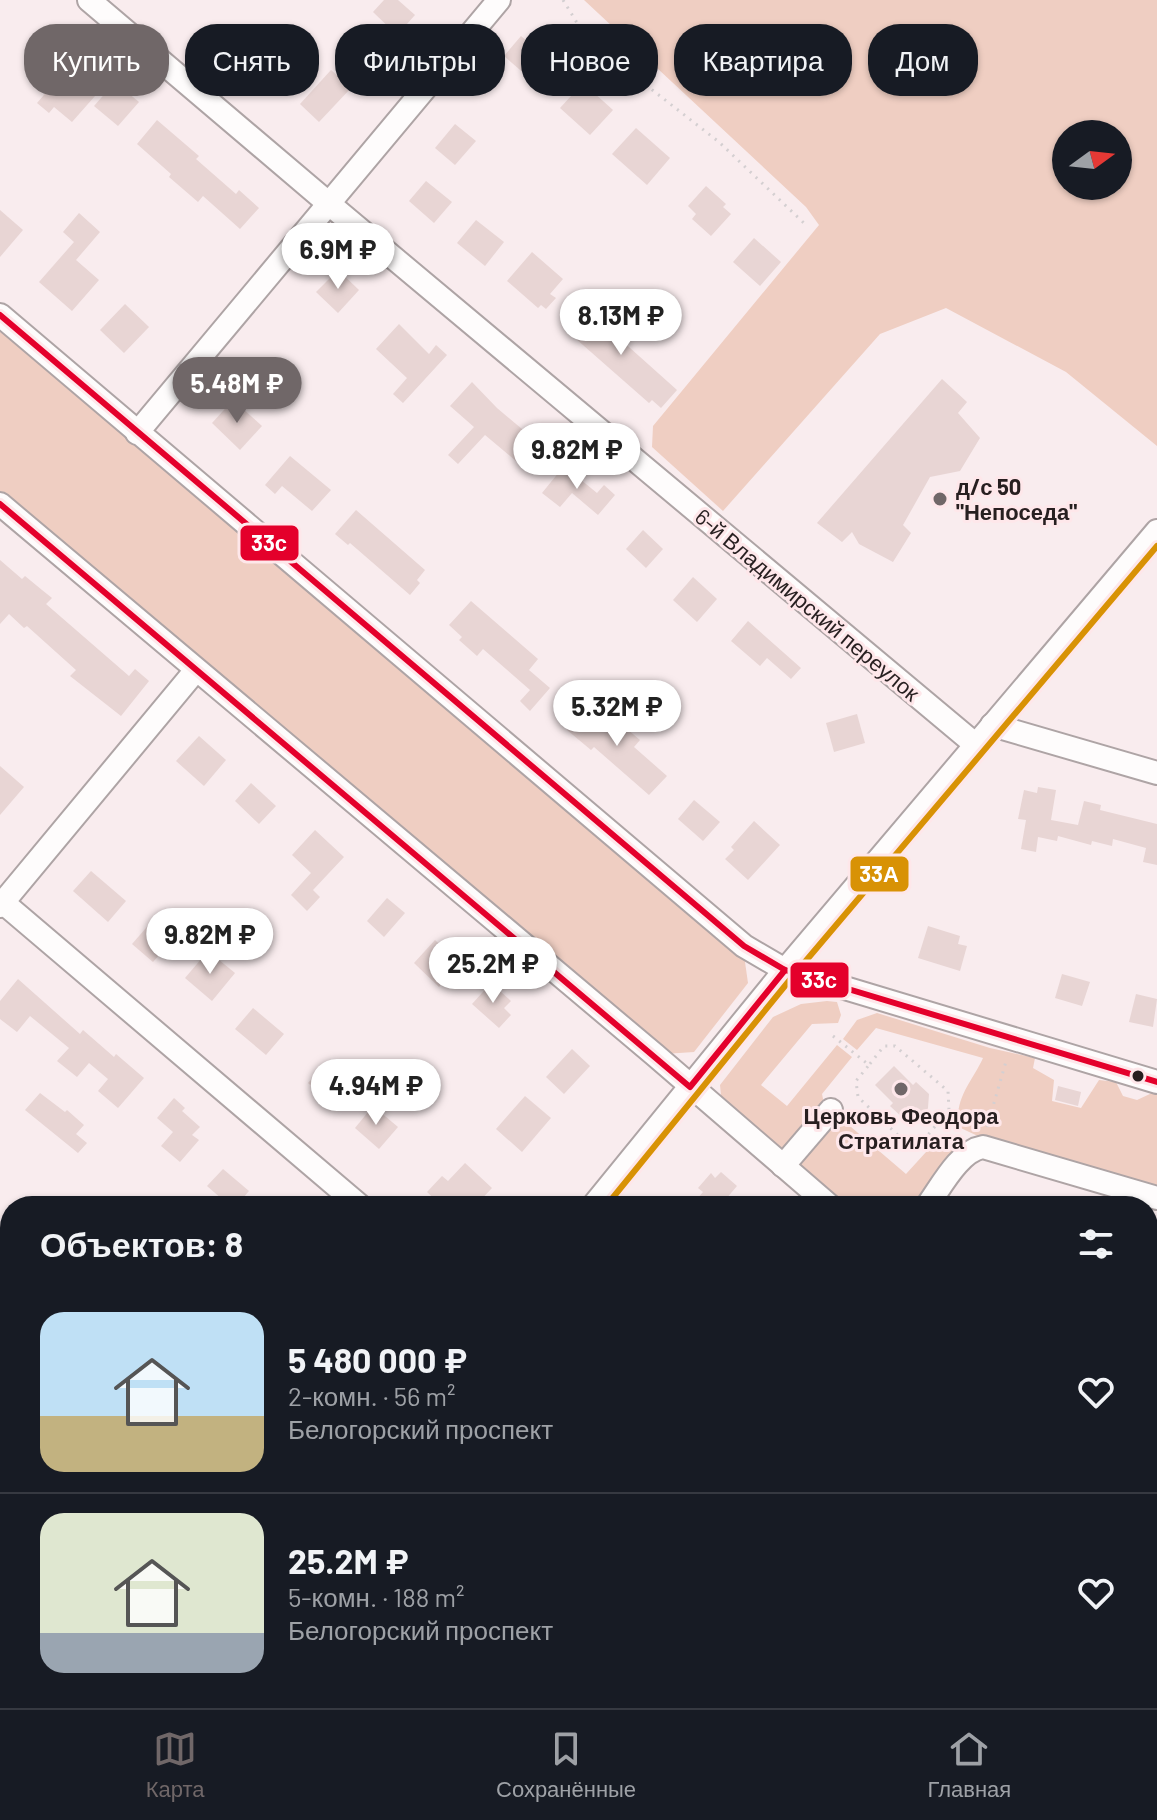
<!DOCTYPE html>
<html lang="ru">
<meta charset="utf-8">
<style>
body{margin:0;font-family:Barlow,sans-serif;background:#20242c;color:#f1f3f6;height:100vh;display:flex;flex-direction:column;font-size:30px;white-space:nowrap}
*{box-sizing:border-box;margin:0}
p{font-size:26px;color:#9ea1a6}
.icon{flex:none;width:44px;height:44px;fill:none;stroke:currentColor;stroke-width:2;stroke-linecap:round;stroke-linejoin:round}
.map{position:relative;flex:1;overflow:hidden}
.drawer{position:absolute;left:0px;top:1196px;width:1158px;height:512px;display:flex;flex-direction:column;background:#171b24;border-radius:32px 32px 0 0;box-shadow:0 2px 6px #0004}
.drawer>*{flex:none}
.banner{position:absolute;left:24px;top:24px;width:1110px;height:72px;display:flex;gap:16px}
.needle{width:52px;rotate:75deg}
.buttons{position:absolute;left:1052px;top:120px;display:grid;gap:16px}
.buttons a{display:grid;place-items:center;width:80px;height:80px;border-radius:50%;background:#171b24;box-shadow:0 2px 6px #0004;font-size:40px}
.price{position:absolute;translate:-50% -68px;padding:0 18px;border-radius:28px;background:#fff;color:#222;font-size:26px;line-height:52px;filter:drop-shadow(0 2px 4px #0008)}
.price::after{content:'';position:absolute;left:50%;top:48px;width:24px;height:18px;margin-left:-12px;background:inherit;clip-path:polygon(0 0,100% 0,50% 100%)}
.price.selected{background:#706768;color:#fff}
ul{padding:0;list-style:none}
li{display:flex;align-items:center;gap:24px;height:200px;padding:0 40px}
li+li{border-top:2px solid #363941}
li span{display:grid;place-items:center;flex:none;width:224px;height:160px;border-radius:24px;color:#555}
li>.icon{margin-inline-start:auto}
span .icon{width:96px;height:96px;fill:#fffc;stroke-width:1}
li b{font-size:34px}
h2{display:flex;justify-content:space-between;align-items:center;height:96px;padding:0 40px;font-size:34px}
.chip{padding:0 28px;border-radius:32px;background:#171b24;box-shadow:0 2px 6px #0004;font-size:28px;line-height:72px}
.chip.selected{background:#706768;color:#fff}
.menu{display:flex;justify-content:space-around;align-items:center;height:112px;border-top:2px solid #363941;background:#171b24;font-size:22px;color:#9ea1a6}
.menu a{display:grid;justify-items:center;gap:4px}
.menu .selected{color:#706768}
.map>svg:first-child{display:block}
.green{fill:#efcec2;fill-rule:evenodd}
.building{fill:#e8d5d4}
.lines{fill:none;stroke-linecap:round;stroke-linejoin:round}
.minor-casing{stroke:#aea4a5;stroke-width:26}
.path{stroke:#d4cfd1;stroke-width:3;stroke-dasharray:2 6;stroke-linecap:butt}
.minor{stroke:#fefcfc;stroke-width:22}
.bus-1-casing{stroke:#fee7ea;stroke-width:12}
.bus-2-casing{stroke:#fee7ea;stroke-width:12}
.bus-1{stroke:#e4002b;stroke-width:6}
.bus-2{stroke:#d89205;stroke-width:6}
.poi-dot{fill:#706768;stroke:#fee7ea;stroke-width:3}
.bus-dot{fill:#271f20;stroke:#fee7ea;stroke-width:3}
.labels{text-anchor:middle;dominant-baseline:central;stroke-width:6;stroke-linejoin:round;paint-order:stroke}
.poi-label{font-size:22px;font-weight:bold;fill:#271f20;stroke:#fee7ea;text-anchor:start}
.street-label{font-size:22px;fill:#271f20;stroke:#fee7ea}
.line-badge{stroke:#fee7ea;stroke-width:3}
.badge-label{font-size:22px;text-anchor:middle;font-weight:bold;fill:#fff}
</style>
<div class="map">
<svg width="1157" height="1708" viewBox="0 0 1157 1708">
<rect width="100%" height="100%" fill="#f9ecee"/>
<g class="green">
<path d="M584,0H1157V446L1066,372L946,308L880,334L723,511L652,447L653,426L819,225L806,207ZM1066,134H1118V186H1066Z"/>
<polygon points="0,324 744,955 748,983 694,1052 664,1054 0,492"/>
<polygon points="827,1001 837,1002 841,1015 838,1023 812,1024 761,1085 787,1106 837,1045 852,1057 822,1094 824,1104 790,1147 772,1149 722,1105 720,1085 773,1017 801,1004"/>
<path d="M877,1013L990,1048L1035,1058L1033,1068L1054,1080L1052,1101L1081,1108L1099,1080L1116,1082L1123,1096L1137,1100L1152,1093L1157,1094V1190L980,1137L952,1124L958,1118C958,1094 974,1078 983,1058L876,1028L857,1050L843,1039L857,1020Z"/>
<polygon points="837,1115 906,1174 937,1140 961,1148 918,1206 842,1206 804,1175 800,1167 801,1158"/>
</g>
<g class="building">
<polygon points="384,0 398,0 415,15 397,35 373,12"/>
<polygon points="55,29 76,48 59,68 38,49"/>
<polygon points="257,32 282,56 265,75 237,55"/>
<polygon points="521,36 544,56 527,76 504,56"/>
<polygon points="68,67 80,77 77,81 95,96 72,122 54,107 49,113 37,103"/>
<polygon points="331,70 351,88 319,122 300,104"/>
<polygon points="115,82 139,102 118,126 94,106"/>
<polygon points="583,83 613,110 590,135 560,108"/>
<polygon points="157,120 199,156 196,159 236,194 239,190 259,208 240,229 203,196 198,202 169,177 171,174 137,144"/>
<polygon points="455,124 476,141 455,165 435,148"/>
<polygon points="636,128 670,158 647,185 612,154"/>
<polygon points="426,181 452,202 434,223 409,201"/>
<polygon points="706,186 726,204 723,207 731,214 711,236 692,219 696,214 688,206"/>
<polygon points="0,210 23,230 0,257"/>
<polygon points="79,213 100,232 76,260 99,280 72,311 39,282 74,242 63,232"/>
<polygon points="476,220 504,242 485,266 457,243"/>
<polygon points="754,238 781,262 760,286 733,262"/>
<polygon points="532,252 563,279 550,294 556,298 546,309 541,305 538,308 507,281"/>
<polygon points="338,270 359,290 338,313 316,292"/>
<polygon points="125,304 149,327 124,353 100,330"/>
<polygon points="590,306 623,335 620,339 677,390 661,408 652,400 649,403 567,331"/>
<polygon points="399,324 429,354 436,345 447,355 403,403 393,394 407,378 376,349"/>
<polygon points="942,379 967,402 958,413 980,438 960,471 930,477 903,525 911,533 893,562 859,544 852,532 842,542 817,523"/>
<polygon points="472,382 497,408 541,445 523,467 485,435 458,464 448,455 474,427 450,406"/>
<polygon points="233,400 262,426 240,450 212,423"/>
<polygon points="290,456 331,490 312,511 282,486 275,494 265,485"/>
<polygon points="564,466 597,493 604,485 615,495 598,515 572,493 560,507 542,493"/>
<polygon points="356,510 425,570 417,580 420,583 410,595 350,543 348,545 335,534"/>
<polygon points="643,530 663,549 646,568 626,549"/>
<polygon points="0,560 22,579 25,576 42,590 52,598 46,604 129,676 135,669 149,681 121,716 70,676 76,670 27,626 24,628 9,614 0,624"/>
<polygon points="693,577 717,599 697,622 673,600"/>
<polygon points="471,601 538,659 529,670 550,688 530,711 520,701 530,690 483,649 477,656 459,640 462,637 449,625"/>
<polygon points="748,621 801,668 791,679 767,658 760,666 731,641"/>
<polygon points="589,704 624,733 627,729 640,740 634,747 667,776 649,795 594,747 591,750 567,730"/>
<polygon points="857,714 865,743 834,752 826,723"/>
<polygon points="199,736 226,760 204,786 176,761"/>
<polygon points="0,766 24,787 0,815"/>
<polygon points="251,783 276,806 259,824 235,801"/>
<polygon points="1038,787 1056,790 1051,820 1078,825 1084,801 1101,805 1100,810 1157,824 1157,865 1143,862 1146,848 1113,839 1112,846 1092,841 1091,845 1058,836 1057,841 1038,837 1036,852 1021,849 1026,820 1018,819 1024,790 1037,793"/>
<polygon points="694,800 720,822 703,841 678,819"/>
<polygon points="754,821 780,845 748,880 725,859 734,850 731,847"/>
<polygon points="315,830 344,857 313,890 320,897 307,911 291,895 311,873 292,855"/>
<polygon points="91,871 126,901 108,922 73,891"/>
<polygon points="387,898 405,913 384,937 367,921"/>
<polygon points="153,920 174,938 153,962 132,944"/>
<polygon points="928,926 960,936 958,944 967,946 960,971 918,958"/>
<polygon points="435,940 460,964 439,987 414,963"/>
<polygon points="208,951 235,973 212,1001 185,978"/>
<polygon points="1062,974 1090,982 1082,1006 1055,998"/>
<polygon points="18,979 80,1034 83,1030 114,1057 116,1054 144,1078 118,1108 98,1091 108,1079 89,1063 77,1077 57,1061 69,1048 30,1016 17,1032 0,1019 0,1001"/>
<polygon points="491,983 511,1001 504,1008 511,1015 499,1028 472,1004"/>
<polygon points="1136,994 1157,999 1153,1027 1129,1022"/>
<polygon points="253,1008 284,1034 266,1055 235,1029"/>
<polygon points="572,1049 590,1066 564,1094 546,1077"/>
<polygon points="324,1065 352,1090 336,1108 308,1083"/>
<polygon points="894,1066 913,1085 916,1082 929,1094 928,1108 925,1114 918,1118 904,1119 890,1106 893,1103 875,1085"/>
<polygon points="1058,1086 1081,1092 1078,1106 1055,1100"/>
<polygon points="40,1093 65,1112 67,1110 84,1125 76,1134 87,1143 78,1153 25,1110"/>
<polygon points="525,1096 551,1118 522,1152 496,1129"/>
<polygon points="174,1098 185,1108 182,1111 200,1127 192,1135 199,1140 180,1162 161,1146 173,1132 157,1118"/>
<polygon points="373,1106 398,1127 379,1149 355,1128"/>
<polygon points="465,1163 492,1188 475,1206 455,1206 448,1199 442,1206 427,1192 442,1176 448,1181"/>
<polygon points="223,1169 249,1191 236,1206 230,1206 207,1186"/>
<polygon points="721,1172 737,1186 720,1206 704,1206 697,1199 703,1192 698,1188 711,1173 715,1178"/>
</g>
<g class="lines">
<g class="minor-casing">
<g id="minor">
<polyline points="89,0 328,203 976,745"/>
<polyline points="0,315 744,946 785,970 1157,1082"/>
<polyline points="137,433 499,0"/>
<polyline points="0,504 655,1055 830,1206"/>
<polyline points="992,725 1157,773"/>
<polyline points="0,900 360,1206"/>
<polyline points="0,906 196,670"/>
<polyline points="783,1166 831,1110"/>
<polyline points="593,1206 785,970 1157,531"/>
<path d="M927,1206C941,1187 959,1151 983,1147L1157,1198"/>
<polyline points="0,1292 10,1300"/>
<polyline points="1148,1474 1157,1482"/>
<polyline points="0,1693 18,1708"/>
<polyline points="484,1698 496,1708"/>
<polyline points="943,1698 955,1708"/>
<polyline points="171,1708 180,1698"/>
</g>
</g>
<g class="path">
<polyline points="563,0 587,39 719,142 806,225"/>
<polyline points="833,1036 869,1065 856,1081 858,1097 906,1143 921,1143 949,1110 948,1091 895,1046 884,1046 869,1065"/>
<polyline points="987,1127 1007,1058"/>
</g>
<use href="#minor" class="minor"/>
<g class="bus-1-casing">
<g id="bus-1">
<polyline points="0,315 744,946 785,970 1157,1082"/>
<polyline points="0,504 690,1087 785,970"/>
</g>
</g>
<g class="bus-2-casing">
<polyline id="bus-2" points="606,1206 793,976 1157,546"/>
</g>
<use href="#bus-1" class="bus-1"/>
<use href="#bus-2" class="bus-2"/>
</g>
<g class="poi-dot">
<circle cx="940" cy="499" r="8"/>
<circle cx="901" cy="1089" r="8"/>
</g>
<circle class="bus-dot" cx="1138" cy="1076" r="7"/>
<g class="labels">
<g class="poi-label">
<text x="956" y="486">д/с 50<tspan x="956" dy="25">"Непоседа"</tspan></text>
<text x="901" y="1115" text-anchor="middle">Церковь Феодора<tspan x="901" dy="25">Стратилата</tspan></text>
</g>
<g class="street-label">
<text transform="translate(808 604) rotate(40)">6-й Владимирский переулок</text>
</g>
</g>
<g class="line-badge">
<rect x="239" y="524" width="61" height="38" rx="8" fill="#e4002b"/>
<rect x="849" y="855" width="61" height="38" rx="8" fill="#d89205"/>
<rect x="789" y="961" width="61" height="38" rx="8" fill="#e4002b"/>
</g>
<g class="badge-label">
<text x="269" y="551">33с</text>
<text x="879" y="882">33А</text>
<text x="819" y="988">33с</text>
</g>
</svg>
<div class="buttons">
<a><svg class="needle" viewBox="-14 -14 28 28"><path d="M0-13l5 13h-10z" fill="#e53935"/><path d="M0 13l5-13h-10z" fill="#9ea1a6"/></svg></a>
</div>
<b class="price" style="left:338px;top:291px">6.9M ₽</b>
<b class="price" style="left:621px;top:357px">8.13M ₽</b>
<b class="price selected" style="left:237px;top:425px">5.48M ₽</b>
<b class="price" style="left:577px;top:491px">9.82M ₽</b>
<b class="price" style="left:617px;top:748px">5.32M ₽</b>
<b class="price" style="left:210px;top:976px">9.82M ₽</b>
<b class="price" style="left:493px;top:1005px">25.2M ₽</b>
<b class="price" style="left:376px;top:1127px">4.94M ₽</b>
<div class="banner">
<a class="chip selected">Купить</a>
<a class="chip">Снять</a>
<a class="chip">Фильтры</a>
<a class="chip">Новое</a>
<a class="chip">Квартира</a>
<a class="chip">Дом</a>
</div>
<section class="drawer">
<h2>Объектов: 8<svg class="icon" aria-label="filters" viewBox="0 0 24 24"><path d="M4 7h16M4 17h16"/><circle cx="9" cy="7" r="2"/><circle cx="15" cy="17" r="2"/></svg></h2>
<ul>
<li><span style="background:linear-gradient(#bfe0f5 65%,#c2b280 0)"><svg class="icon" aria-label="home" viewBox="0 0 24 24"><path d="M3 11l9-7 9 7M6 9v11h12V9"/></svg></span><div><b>5 480 000 ₽</b><p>2-комн. · 56 m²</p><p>Белогорский проспект</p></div><svg class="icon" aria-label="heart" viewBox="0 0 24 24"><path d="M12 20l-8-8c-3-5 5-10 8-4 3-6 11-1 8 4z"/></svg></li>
<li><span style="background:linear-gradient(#dfe7d0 75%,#9aa5b1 0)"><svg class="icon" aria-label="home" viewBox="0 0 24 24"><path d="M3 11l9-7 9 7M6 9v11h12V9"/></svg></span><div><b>25.2M ₽</b><p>5-комн. · 188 m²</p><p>Белогорский проспект</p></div><svg class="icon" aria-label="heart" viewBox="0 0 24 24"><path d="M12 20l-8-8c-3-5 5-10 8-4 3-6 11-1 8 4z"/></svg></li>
</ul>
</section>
</div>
<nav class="menu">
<a class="selected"><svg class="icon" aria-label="map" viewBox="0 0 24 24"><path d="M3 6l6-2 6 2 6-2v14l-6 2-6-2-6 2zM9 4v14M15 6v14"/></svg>Карта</a>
<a><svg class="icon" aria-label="saved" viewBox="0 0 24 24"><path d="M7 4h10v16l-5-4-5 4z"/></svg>Сохранённые</a>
<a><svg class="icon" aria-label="home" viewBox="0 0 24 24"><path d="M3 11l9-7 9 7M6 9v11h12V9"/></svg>Главная</a>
</nav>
